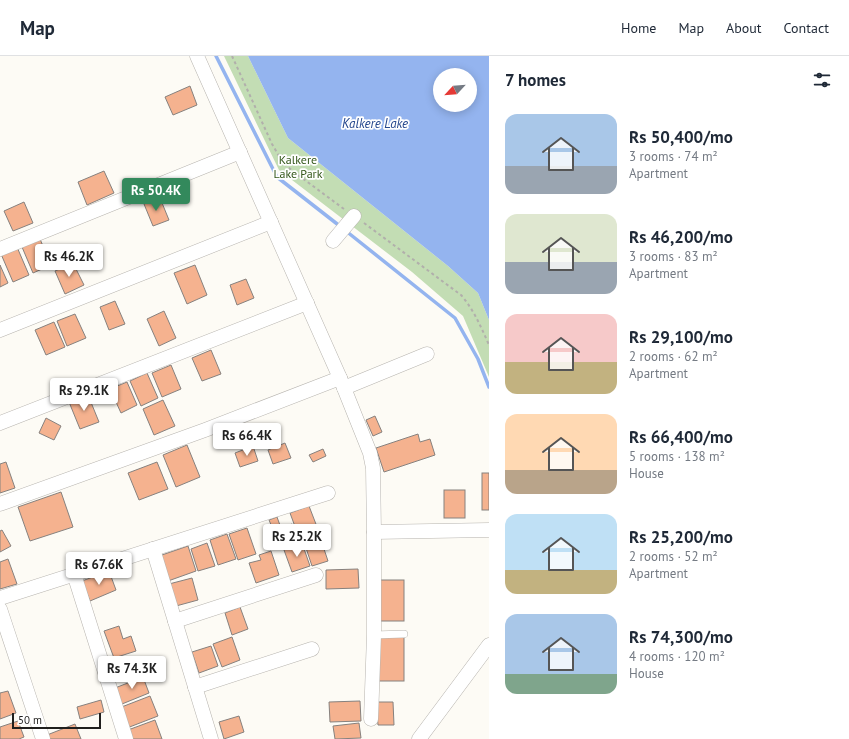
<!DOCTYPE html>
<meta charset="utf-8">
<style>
body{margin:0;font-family:"PT Sans",sans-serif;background:#f2f2f3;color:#1f2937;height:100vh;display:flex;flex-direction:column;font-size:15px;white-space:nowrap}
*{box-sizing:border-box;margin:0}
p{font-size:13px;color:#747a83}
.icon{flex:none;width:22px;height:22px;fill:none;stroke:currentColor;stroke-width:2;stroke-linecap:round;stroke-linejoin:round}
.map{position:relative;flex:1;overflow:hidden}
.side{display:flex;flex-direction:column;background:#fff;width:360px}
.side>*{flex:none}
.needle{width:26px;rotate:244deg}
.fabs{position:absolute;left:433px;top:12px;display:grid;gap:8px}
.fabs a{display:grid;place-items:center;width:44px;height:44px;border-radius:50%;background:#fff;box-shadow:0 2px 10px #0003;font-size:20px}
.scale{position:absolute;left:12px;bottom:10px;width:89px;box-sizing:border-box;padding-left:4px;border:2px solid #201f1d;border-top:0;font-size:11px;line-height:14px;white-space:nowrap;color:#201f1d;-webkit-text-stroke:3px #fff;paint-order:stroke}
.price{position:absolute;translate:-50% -34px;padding:0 9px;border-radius:4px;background:#fff;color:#222;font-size:13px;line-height:26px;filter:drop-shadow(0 1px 2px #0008)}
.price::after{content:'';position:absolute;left:50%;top:24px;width:12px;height:9px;margin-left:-6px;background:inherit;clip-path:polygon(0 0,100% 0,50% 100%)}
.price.selected{background:#33895c;color:#fff}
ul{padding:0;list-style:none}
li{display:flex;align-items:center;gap:12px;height:100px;padding:0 16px}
li span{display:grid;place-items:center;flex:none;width:112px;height:80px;border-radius:12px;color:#555}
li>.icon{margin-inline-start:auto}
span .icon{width:48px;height:48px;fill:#fffc;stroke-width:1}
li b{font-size:17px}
h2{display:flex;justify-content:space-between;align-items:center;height:48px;padding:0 16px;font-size:17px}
header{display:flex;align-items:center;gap:24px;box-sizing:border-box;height:56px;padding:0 20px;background:#fff;border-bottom:1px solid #e0e1e3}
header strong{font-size:19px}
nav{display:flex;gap:22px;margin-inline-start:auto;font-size:14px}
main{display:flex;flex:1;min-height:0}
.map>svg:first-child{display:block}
.green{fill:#c3ddb4}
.water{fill:#94b4ef;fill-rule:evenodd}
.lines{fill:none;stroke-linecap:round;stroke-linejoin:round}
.stream{stroke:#94b4ef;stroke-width:3.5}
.building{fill:#f5b28f;stroke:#86817e}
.lane-casing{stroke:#b7b4af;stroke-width:8}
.street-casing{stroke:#b7b4af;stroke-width:15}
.path{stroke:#b1afab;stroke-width:2;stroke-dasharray:3 3;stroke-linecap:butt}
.lane{stroke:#fff;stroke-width:7}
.street{stroke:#fff;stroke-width:14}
.labels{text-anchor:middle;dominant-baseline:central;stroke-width:3.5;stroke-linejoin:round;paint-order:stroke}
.park-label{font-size:12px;fill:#335619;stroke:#fff}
.water-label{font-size:13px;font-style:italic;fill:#25478d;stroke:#fff}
</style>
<header>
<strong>Map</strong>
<nav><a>Home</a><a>Map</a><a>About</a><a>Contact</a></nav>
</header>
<main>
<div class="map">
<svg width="489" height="683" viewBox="0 0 489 683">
<rect width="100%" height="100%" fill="#fdfbf5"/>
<polygon class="green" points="224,0 248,0 288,82 448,210 478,237 489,264 489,321 463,260 412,216 279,114"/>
<path class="water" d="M248,0H489V264L478,237L448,210L288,82ZM440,19H470V49H440Z"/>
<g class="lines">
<g class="stream">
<polyline points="216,0 277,121 341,171"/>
<polyline points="346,175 455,262 478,303 489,331"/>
</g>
</g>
<g class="building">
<polygon points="190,30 197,49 173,59 165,41"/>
<polygon points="104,115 114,137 87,149 78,126"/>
<polygon points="160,142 169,164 153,170 144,148"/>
<polygon points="24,146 33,167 13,175 4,155"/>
<polygon points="40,183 51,209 33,217 22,191"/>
<polygon points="17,191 29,219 13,226 1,198"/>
<polygon points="73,207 84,229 65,238 55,215"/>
<polygon points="0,209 8,227 0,231"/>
<polygon points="195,209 207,239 187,248 174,217"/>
<polygon points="246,223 254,242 237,249 230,229"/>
<polygon points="115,245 125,268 109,274 100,251"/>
<polygon points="164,255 176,282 159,290 147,263"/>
<polygon points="75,258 86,282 67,290 57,265"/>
<polygon points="54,266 65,291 46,299 35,274"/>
<polygon points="211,294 221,318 202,325 192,302"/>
<polygon points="171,309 181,333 162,341 152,317"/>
<polygon points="147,317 158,342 141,350 130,325"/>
<polygon points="127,326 137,349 121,357 110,333"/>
<polygon points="88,339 99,366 80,373 69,346"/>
<polygon points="163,344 175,370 154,379 143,353"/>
<polygon points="375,360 382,376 373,380 366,364"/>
<polygon points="46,362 61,370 54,384 39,377"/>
<polygon points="418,378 420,386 430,383 435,399 384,416 376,392"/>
<polygon points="285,387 291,402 273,408 268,394"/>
<polygon points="187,389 200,421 176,431 163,399"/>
<polygon points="253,390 258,405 240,411 235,397"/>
<polygon points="323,393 326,400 313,406 309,399"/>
<polygon points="6,406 15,432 0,437 0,408"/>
<polygon points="157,406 168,433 139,444 128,417"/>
<rect x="482" y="417" width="7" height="37"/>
<rect x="444" y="434" width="21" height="28"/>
<polygon points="61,436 73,471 30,485 18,451"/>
<polygon points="309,450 319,476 300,484 290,457"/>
<polygon points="277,461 281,472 292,468 296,481 270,489 266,479 274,476 269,464"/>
<polygon points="247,472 256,498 238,504 229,478"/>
<polygon points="2,474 11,490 0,496 0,475"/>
<polygon points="227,478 236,503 218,509 210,484"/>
<polygon points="320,481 328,505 312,510 304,486"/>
<polygon points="207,487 215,510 198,515 191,493"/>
<polygon points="302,487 310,510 292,516 284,494"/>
<polygon points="188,490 196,515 168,525 159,500"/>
<polygon points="271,495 279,519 256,527 249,507 261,504 259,499"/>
<polygon points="8,503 17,528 0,533 0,506"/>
<polygon points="358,513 359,532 326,533 326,514"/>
<polygon points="109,515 116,534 90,545 82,525"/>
<polygon points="192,522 198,544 176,550 169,528"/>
<rect x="378" y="524" width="26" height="41"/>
<polygon points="240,551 248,573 232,579 225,557"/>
<polygon points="119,570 123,583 131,580 136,595 114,602 104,575"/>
<polygon points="232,581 240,604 222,611 213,588"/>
<rect x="378" y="581" width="26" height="44"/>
<polygon points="211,590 218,610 199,617 192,596"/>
<polygon points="143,621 149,637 122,648 115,632"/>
<polygon points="8,635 16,657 0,663 0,637"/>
<polygon points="150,640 158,660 127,672 119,652"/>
<polygon points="101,644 104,656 80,663 77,651"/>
<polygon points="360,645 361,665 330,666 329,646"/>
<polygon points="376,646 393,646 394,669 378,669"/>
<polygon points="239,660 244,676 224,683 219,666"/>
<polygon points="155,664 162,683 131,683 128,674"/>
<polygon points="18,665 24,681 19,683 0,683 0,671"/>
<polygon points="359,667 361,682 335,683 333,670"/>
<polygon points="75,668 81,683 49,683 47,679"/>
</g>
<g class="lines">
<g class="lane-casing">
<polyline id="lane" points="374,579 404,578"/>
</g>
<g class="street-casing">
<g id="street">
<polyline points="197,0 340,322 370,397 373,412 374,476 374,579 371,663"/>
<polyline points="333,185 354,160"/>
<polyline points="0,193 240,96"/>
<polyline points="0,274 271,166"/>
<polyline points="344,332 427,298"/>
<polyline points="0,367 307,247"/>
<polyline points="0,448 205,374 340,322"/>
<polyline points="374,476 489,474"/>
<polyline points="153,493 211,683"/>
<polyline points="74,518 126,683"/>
<polyline points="0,542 328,437"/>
<polyline points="0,553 43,683"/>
<polyline points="175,565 316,519"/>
<polyline points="195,631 312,593"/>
<polyline points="419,683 489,589"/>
</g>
</g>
<g class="path">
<polyline points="232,0 272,88 283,107 294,116 344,153"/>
<path d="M364,167L461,239C474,254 481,271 489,289"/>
</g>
<use href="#lane" class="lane"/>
<use href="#street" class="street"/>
</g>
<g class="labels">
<g class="park-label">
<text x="298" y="103">Kalkere<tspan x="298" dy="14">Lake Park</tspan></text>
</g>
<g class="water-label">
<text x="375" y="67">Kalkere Lake</text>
</g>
</g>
</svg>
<div class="fabs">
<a><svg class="needle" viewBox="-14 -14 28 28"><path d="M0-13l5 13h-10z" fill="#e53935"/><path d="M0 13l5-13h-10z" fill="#747a83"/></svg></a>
</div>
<div class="scale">50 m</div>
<b class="price selected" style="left:156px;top:156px">Rs 50.4K</b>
<b class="price" style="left:69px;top:222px">Rs 46.2K</b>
<b class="price" style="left:84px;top:356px">Rs 29.1K</b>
<b class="price" style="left:247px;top:401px">Rs 66.4K</b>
<b class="price" style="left:297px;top:502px">Rs 25.2K</b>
<b class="price" style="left:99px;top:530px">Rs 67.6K</b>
<b class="price" style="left:132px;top:634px">Rs 74.3K</b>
</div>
<section class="side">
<h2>7 homes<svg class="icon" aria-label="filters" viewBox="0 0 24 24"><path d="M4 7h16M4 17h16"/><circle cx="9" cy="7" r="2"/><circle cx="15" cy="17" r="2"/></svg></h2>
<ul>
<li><span style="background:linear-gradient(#a9c7e8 65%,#9aa5b1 0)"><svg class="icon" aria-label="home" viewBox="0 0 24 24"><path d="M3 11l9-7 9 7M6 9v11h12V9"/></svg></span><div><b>Rs 50,400/mo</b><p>3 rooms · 74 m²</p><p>Apartment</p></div></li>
<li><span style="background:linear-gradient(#dfe7d0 60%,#9aa5b1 0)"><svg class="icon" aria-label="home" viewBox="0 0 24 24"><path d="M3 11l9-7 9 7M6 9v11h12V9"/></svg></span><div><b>Rs 46,200/mo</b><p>3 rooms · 83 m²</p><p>Apartment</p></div></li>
<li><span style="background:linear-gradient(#f6c9c9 60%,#c2b280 0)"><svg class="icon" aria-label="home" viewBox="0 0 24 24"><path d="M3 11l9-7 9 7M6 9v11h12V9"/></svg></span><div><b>Rs 29,100/mo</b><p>2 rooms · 62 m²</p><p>Apartment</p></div></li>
<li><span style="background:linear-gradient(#ffd9b3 70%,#b9a48a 0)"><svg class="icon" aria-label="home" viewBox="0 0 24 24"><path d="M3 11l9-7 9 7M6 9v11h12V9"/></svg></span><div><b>Rs 66,400/mo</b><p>5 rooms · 138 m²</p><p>House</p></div></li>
<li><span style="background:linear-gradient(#bfe0f5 70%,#c2b280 0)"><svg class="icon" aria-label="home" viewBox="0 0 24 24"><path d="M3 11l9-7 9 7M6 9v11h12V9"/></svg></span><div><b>Rs 25,200/mo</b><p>2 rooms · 52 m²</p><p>Apartment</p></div></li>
<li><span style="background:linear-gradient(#a9c7e8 75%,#7fa58c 0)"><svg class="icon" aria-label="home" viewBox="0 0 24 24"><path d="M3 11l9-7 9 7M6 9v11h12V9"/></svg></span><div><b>Rs 74,300/mo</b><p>4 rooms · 120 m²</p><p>House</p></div></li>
</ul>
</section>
</main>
